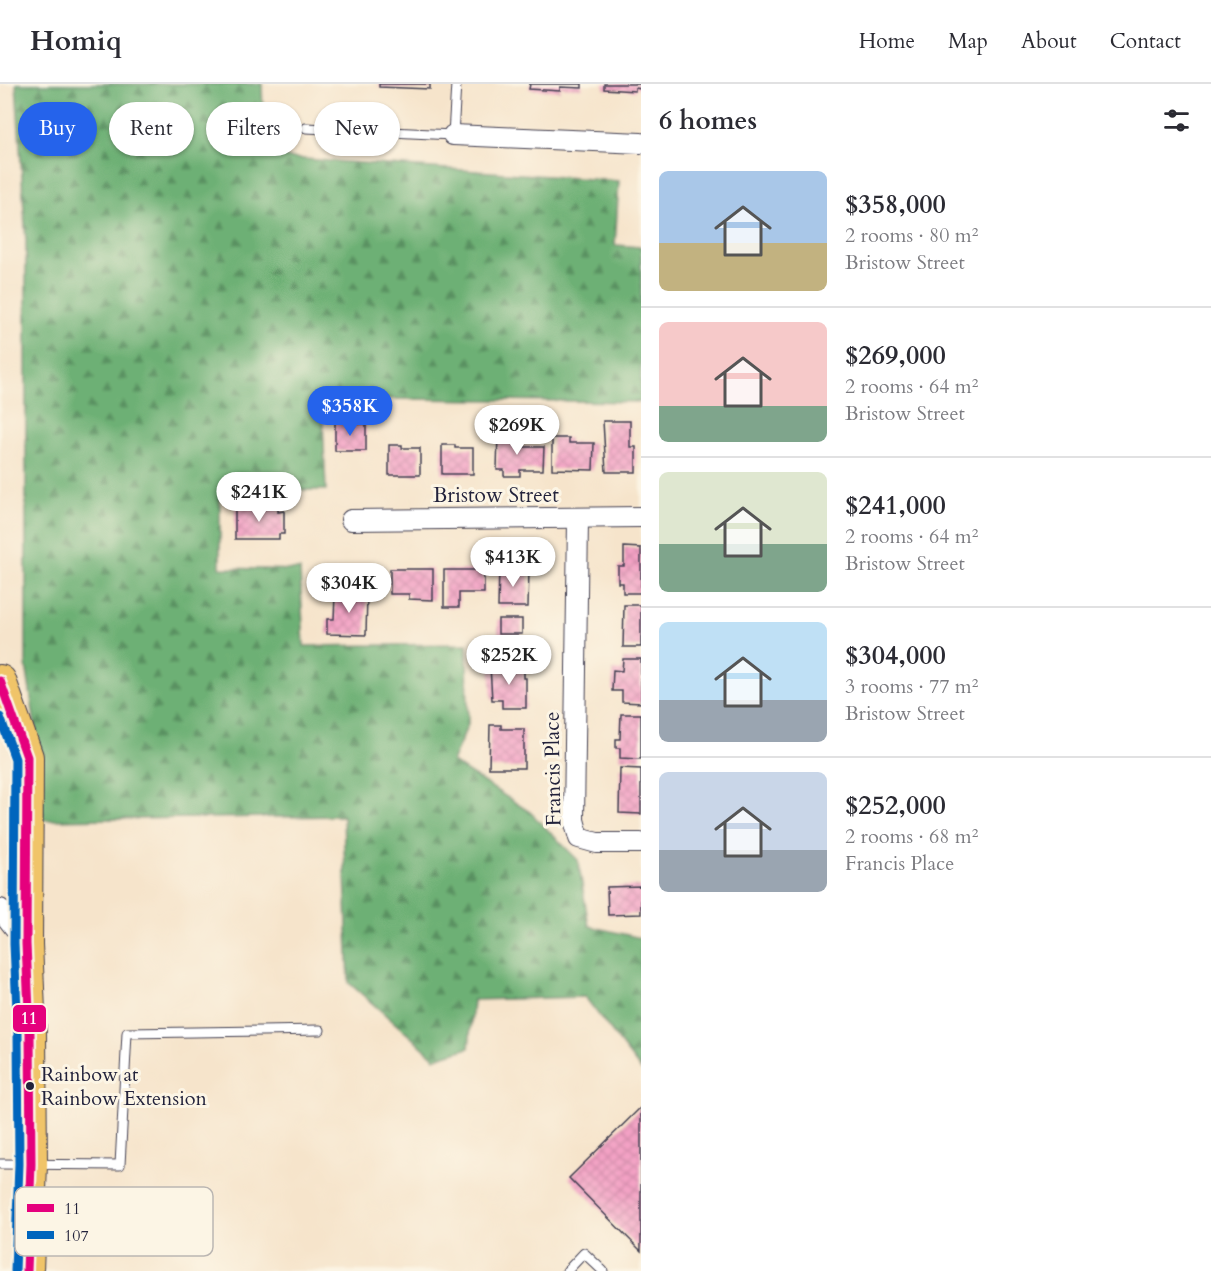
<!DOCTYPE html>
<meta charset="utf-8">
<style>
body{margin:0;font-family:Cardo,serif;background:#f7f7f7;color:#2b2b33;height:100vh;display:flex;flex-direction:column;font-size:22px;white-space:nowrap}
*{box-sizing:border-box;margin:0}
p{font-size:20px;color:#7c7c81}
.icon{flex:none;width:33px;height:33px;fill:none;stroke:currentColor;stroke-width:2;stroke-linecap:round;stroke-linejoin:round}
.map{position:relative;flex:1;overflow:hidden}
.drawer{display:flex;flex-direction:column;background:#fff;width:570px}
.drawer>*{flex:none}
.guide{position:absolute;left:18px;top:18px;width:532px;height:54px;display:flex;gap:12px}
.price{position:absolute;translate:-50% -51px;padding:0 14px;border-radius:21px;background:#fff;color:#222;font-size:20px;line-height:39px;filter:drop-shadow(0 2px 3px #0008)}
.price::after{content:'';position:absolute;left:50%;top:36px;width:18px;height:14px;margin-left:-9px;background:inherit;clip-path:polygon(0 0,100% 0,50% 100%)}
.price.on{background:#2563eb;color:#fff}
ul{padding:0;list-style:none}
li{display:flex;align-items:center;gap:18px;height:150px;padding:0 18px}
li+li{border-top:2px solid #e1e1e2}
li span{display:grid;place-items:center;flex:none;width:168px;height:120px;border-radius:9px;color:#555}
li>.icon{margin-inline-start:auto}
span .icon{width:72px;height:72px;fill:#fffc;stroke-width:1}
li b{font-size:26px}
h2{display:flex;justify-content:space-between;align-items:center;height:72px;padding:0 18px;font-size:26px}
.tag{padding:0 21px;border-radius:27px;background:#fff;box-shadow:0 2px 4px #0004;font-size:21px;line-height:54px}
.tag.on{background:#2563eb;color:#fff}
header{display:flex;align-items:center;gap:36px;box-sizing:border-box;height:84px;padding:0 30px;background:#fff;border-bottom:2px solid #e1e1e2}
header strong{font-size:28px}
nav{display:flex;gap:33px;margin-inline-start:auto;font-size:21px}
main{display:flex;flex:1;min-height:0}
.map>svg:first-child{display:block}
.forest{fill:url(#forest-firs);stroke:#486958;stroke-width:1.5}
.building{fill:url(#building-cross-hatch)}
.lines{fill:none;stroke-linecap:round;stroke-linejoin:round}
.service-casing{stroke:#423f51;stroke-width:11}
.minor-casing{stroke:#423f51;stroke-width:22}
.primary-casing{stroke:#423f51;stroke-width:34}
.service{stroke:#fff;stroke-width:9}
.minor{stroke:#fff;stroke-width:20}
.primary{stroke:#f0c469;stroke-width:32}
.bus-1-casing{stroke:#fcf5e5;stroke-width:14}
.bus-2-casing{stroke:#fcf5e5;stroke-width:14}
.bus-1{stroke:#e5007d;stroke-width:9}
.bus-2{stroke:#0065bd;stroke-width:9}
.bus-dot{fill:#22223b;stroke:#fcf5e5;stroke-width:2}
.labels{text-anchor:middle;dominant-baseline:central;stroke-width:6;stroke-linejoin:round;paint-order:stroke}
.bus-label{font-size:20px;fill:#22223b;stroke:#fcf5e5;text-anchor:start}
.street-label{font-size:21px;fill:#22223b;stroke:#fcf5e5}
.key{fill:#fcf5e5;stroke:#bbb6b2;stroke-width:1.5}
.key-label{font-size:16px;fill:#22223b}
.line-badge{stroke:#fcf5e5;stroke-width:2}
.badge-label{font-size:16px;text-anchor:middle;font-weight:bold;fill:#fff}
</style>
<header>
<strong>Homiq</strong>
<nav><a>Home</a><a>Map</a><a>About</a><a>Contact</a></nav>
</header>
<main>
<div class="map">
<svg width="641" height="1187" viewBox="0 0 641 1187">
<defs>
<pattern id="forest-firs" width="22" height="20" patternUnits="userSpaceOnUse" patternTransform="scale(1.5)"><rect width="22" height="20" fill="#6db074"/><path d="M5 1l3.5 6h-7zM16 11l3.5 6h-7z" fill="#598f60"/></pattern>
<pattern id="building-cross-hatch" width="8" height="8" patternUnits="userSpaceOnUse" patternTransform="scale(1.5)"><rect width="8" height="8" fill="#f3a1c4"/><path d="M0 0l8 8M0 8l8-8" fill="none" stroke="#d08aa9"/></pattern>
</defs>
<rect width="100%" height="100%" fill="#fcf5e5"/>
<filter id="ink" filterUnits="userSpaceOnUse"><feTurbulence type="fractalNoise" baseFrequency=".0167" numOctaves="2"/><feDisplacementMap in="SourceGraphic" scale="12" xChannelSelector="R" yChannelSelector="G"/><feConvolveMatrix kernelMatrix="1 2 1 2 8 2 1 2 1" color-interpolation-filters="sRGB"/></filter>
<filter id="wash" filterUnits="userSpaceOnUse"><feTurbulence type="fractalNoise" baseFrequency=".008" numOctaves="4" result="noise"/><feDisplacementMap in="SourceGraphic" scale="24" xChannelSelector="R" yChannelSelector="G"/><feGaussianBlur stdDeviation="1.35" result="paint"/><feColorMatrix in="noise" values="0 0 0 0 0 0 0 0 0 0 0 0 0 0 0 0 0 1.4 0 .05"/><feComposite in="paint" operator="in"/></filter>
<g filter="url(#wash)">
<rect width="100%" height="100%" fill="#f6e4cb"/>
<polygon class="forest" points="16,0 262,0 264,60 289,74 619,97 615,161 641,163 641,318 322,314 326,406 220,406 220,484 300,486 304,562 467,560 468,640 452,678 530,728 578,776 589,842 641,854 641,986 585,913 473,916 469,964 435,974 349,899 343,732 41,736 38,662 26,580 26,158"/>
<g id="blocks">
<g class="building">
<polygon points="379,0 430,0 430,5 379,3"/>
<polygon points="530,0 582,0 582,4 560,3 560,7 529,5"/>
<polygon points="604,0 641,0 641,5 635,4 635,7 604,5"/>
<polygon points="335,337 348,337 348,340 366,340 366,367 335,367"/>
<polygon points="603,337 630,337 630,363 636,363 636,388 606,388"/>
<polygon points="498,349 516,349 516,363 544,363 543,386 520,386 520,392 504,392 504,386 497,386"/>
<polygon points="552,354 569,354 569,359 594,359 593,386 552,385"/>
<polygon points="389,361 402,361 402,364 420,364 420,391 389,391"/>
<polygon points="442,361 455,361 455,364 473,364 473,390 442,390"/>
<polygon points="235,424 278,424 278,428 284,427 284,450 279,450 279,455 235,455"/>
<polygon points="624,463 641,464 641,509 623,509 623,499 618,499 618,482 624,482"/>
<polygon points="508,482 517,482 517,485 529,486 528,523 498,523 499,485 508,485"/>
<polygon points="390,485 433,485 433,516 409,515 409,510 390,510"/>
<polygon points="444,486 484,486 484,509 459,509 459,523 444,523"/>
<polygon points="339,505 354,506 354,511 367,511 366,551 327,550 327,535 334,535 335,511 339,511"/>
<polygon points="624,521 641,521 641,563 623,563"/>
<rect x="498" y="535" width="24" height="15"/>
<polygon points="623,575 641,575 641,619 622,618 622,607 612,607 613,586 622,587"/>
<polygon points="490,582 524,583 524,594 526,594 526,624 502,624 502,616 492,616"/>
<polygon points="621,630 641,630 641,675 620,674 620,664 616,664 616,655 620,655"/>
<polygon points="490,641 501,641 501,645 524,645 524,684 489,684"/>
<polygon points="620,684 641,685 641,730 619,729"/>
<polygon points="641,802 641,830 608,831 607,803"/>
<polygon points="640,1024 641,1025 641,1167 569,1094"/>
</g>
</g>
</g>
<g filter="url(#ink)">
<use href="#blocks" fill-opacity="0" stroke="#423f51" stroke-width="1.5"/>
<g class="lines">
<g class="service-casing">
<g id="service">
<polyline points="306,44 453,51 456,0"/>
<polyline points="0,1080 120,1081 127,949 320,946"/>
<polyline points="567,1187 584,1169 603,1187"/>
</g>
</g>
<g class="minor-casing">
<g id="minor">
<polyline points="453,51 641,59"/>
<polyline points="578,435 574,736 579,754 597,759 641,759"/>
<polyline points="351,436 641,433"/>
<polyline points="0,825 25,857"/>
</g>
</g>
<g class="primary-casing">
<polyline id="primary" points="0,597 27,673 26,860 30,949 31,1080 27,1187"/>
</g>
<use href="#service" class="service"/>
<use href="#minor" class="minor"/>
<use href="#primary" class="primary"/>
<g class="bus-1-casing">
<polyline id="bus-1" points="0,597 27,673 26,860 30,949 31,1080 27,1187"/>
</g>
<g class="bus-2-casing">
<polyline id="bus-2" points="0,633 15,675 14,860 18,949 19,1080 15,1187"/>
</g>
<use href="#bus-1" class="bus-1"/>
<use href="#bus-2" class="bus-2"/>
</g>
</g>
<circle class="bus-dot" cx="30" cy="1002" r="5"/>
<g class="labels">
<g class="bus-label">
<text x="41" y="990">Rainbow at<tspan x="41" dy="24">Rainbow Extension</tspan></text>
</g>
<g class="street-label">
<text x="496" y="411">Bristow Street</text>
<text transform="translate(553 685) rotate(-91)">Francis Place</text>
</g>
</g>
<rect x="15" y="1103" width="198" height="69" rx="9" class="key"/>
<rect x="27" y="1120" width="27" height="8" fill="#e5007d"/>
<rect x="27" y="1147" width="27" height="8" fill="#0065bd"/>
<g class="key-label">
<text x="64" y="1130">11</text>
<text x="64" y="1157">107</text>
</g>
<rect class="line-badge" x="12" y="920" width="35" height="29" rx="6" fill="#e5007d"/>
<g class="badge-label">
<text x="29" y="940">11</text>
</g>
</svg>
<b class="price on" style="left:350px;top:353px">$358K</b>
<b class="price" style="left:517px;top:372px">$269K</b>
<b class="price" style="left:259px;top:439px">$241K</b>
<b class="price" style="left:513px;top:504px">$413K</b>
<b class="price" style="left:349px;top:530px">$304K</b>
<b class="price" style="left:509px;top:602px">$252K</b>
<div class="guide">
<a class="tag on">Buy</a>
<a class="tag">Rent</a>
<a class="tag">Filters</a>
<a class="tag">New</a>
</div>
</div>
<section class="drawer">
<h2>6 homes<svg class="icon" aria-label="filters" viewBox="0 0 24 24"><path d="M4 7h16M4 17h16"/><circle cx="9" cy="7" r="2"/><circle cx="15" cy="17" r="2"/></svg></h2>
<ul>
<li><span style="background:linear-gradient(#a9c7e8 60%,#c2b280 0)"><svg class="icon" aria-label="home" viewBox="0 0 24 24"><path d="M3 11l9-7 9 7M6 9v11h12V9"/></svg></span><div><b>$358,000</b><p>2 rooms · 80 m²</p><p>Bristow Street</p></div></li>
<li><span style="background:linear-gradient(#f6c9c9 70%,#7fa58c 0)"><svg class="icon" aria-label="home" viewBox="0 0 24 24"><path d="M3 11l9-7 9 7M6 9v11h12V9"/></svg></span><div><b>$269,000</b><p>2 rooms · 64 m²</p><p>Bristow Street</p></div></li>
<li><span style="background:linear-gradient(#dfe7d0 60%,#7fa58c 0)"><svg class="icon" aria-label="home" viewBox="0 0 24 24"><path d="M3 11l9-7 9 7M6 9v11h12V9"/></svg></span><div><b>$241,000</b><p>2 rooms · 64 m²</p><p>Bristow Street</p></div></li>
<li><span style="background:linear-gradient(#bfe0f5 65%,#9aa5b1 0)"><svg class="icon" aria-label="home" viewBox="0 0 24 24"><path d="M3 11l9-7 9 7M6 9v11h12V9"/></svg></span><div><b>$304,000</b><p>3 rooms · 77 m²</p><p>Bristow Street</p></div></li>
<li><span style="background:linear-gradient(#c9d6e8 65%,#9aa5b1 0)"><svg class="icon" aria-label="home" viewBox="0 0 24 24"><path d="M3 11l9-7 9 7M6 9v11h12V9"/></svg></span><div><b>$252,000</b><p>2 rooms · 68 m²</p><p>Francis Place</p></div></li>
</ul>
</section>
</main>
